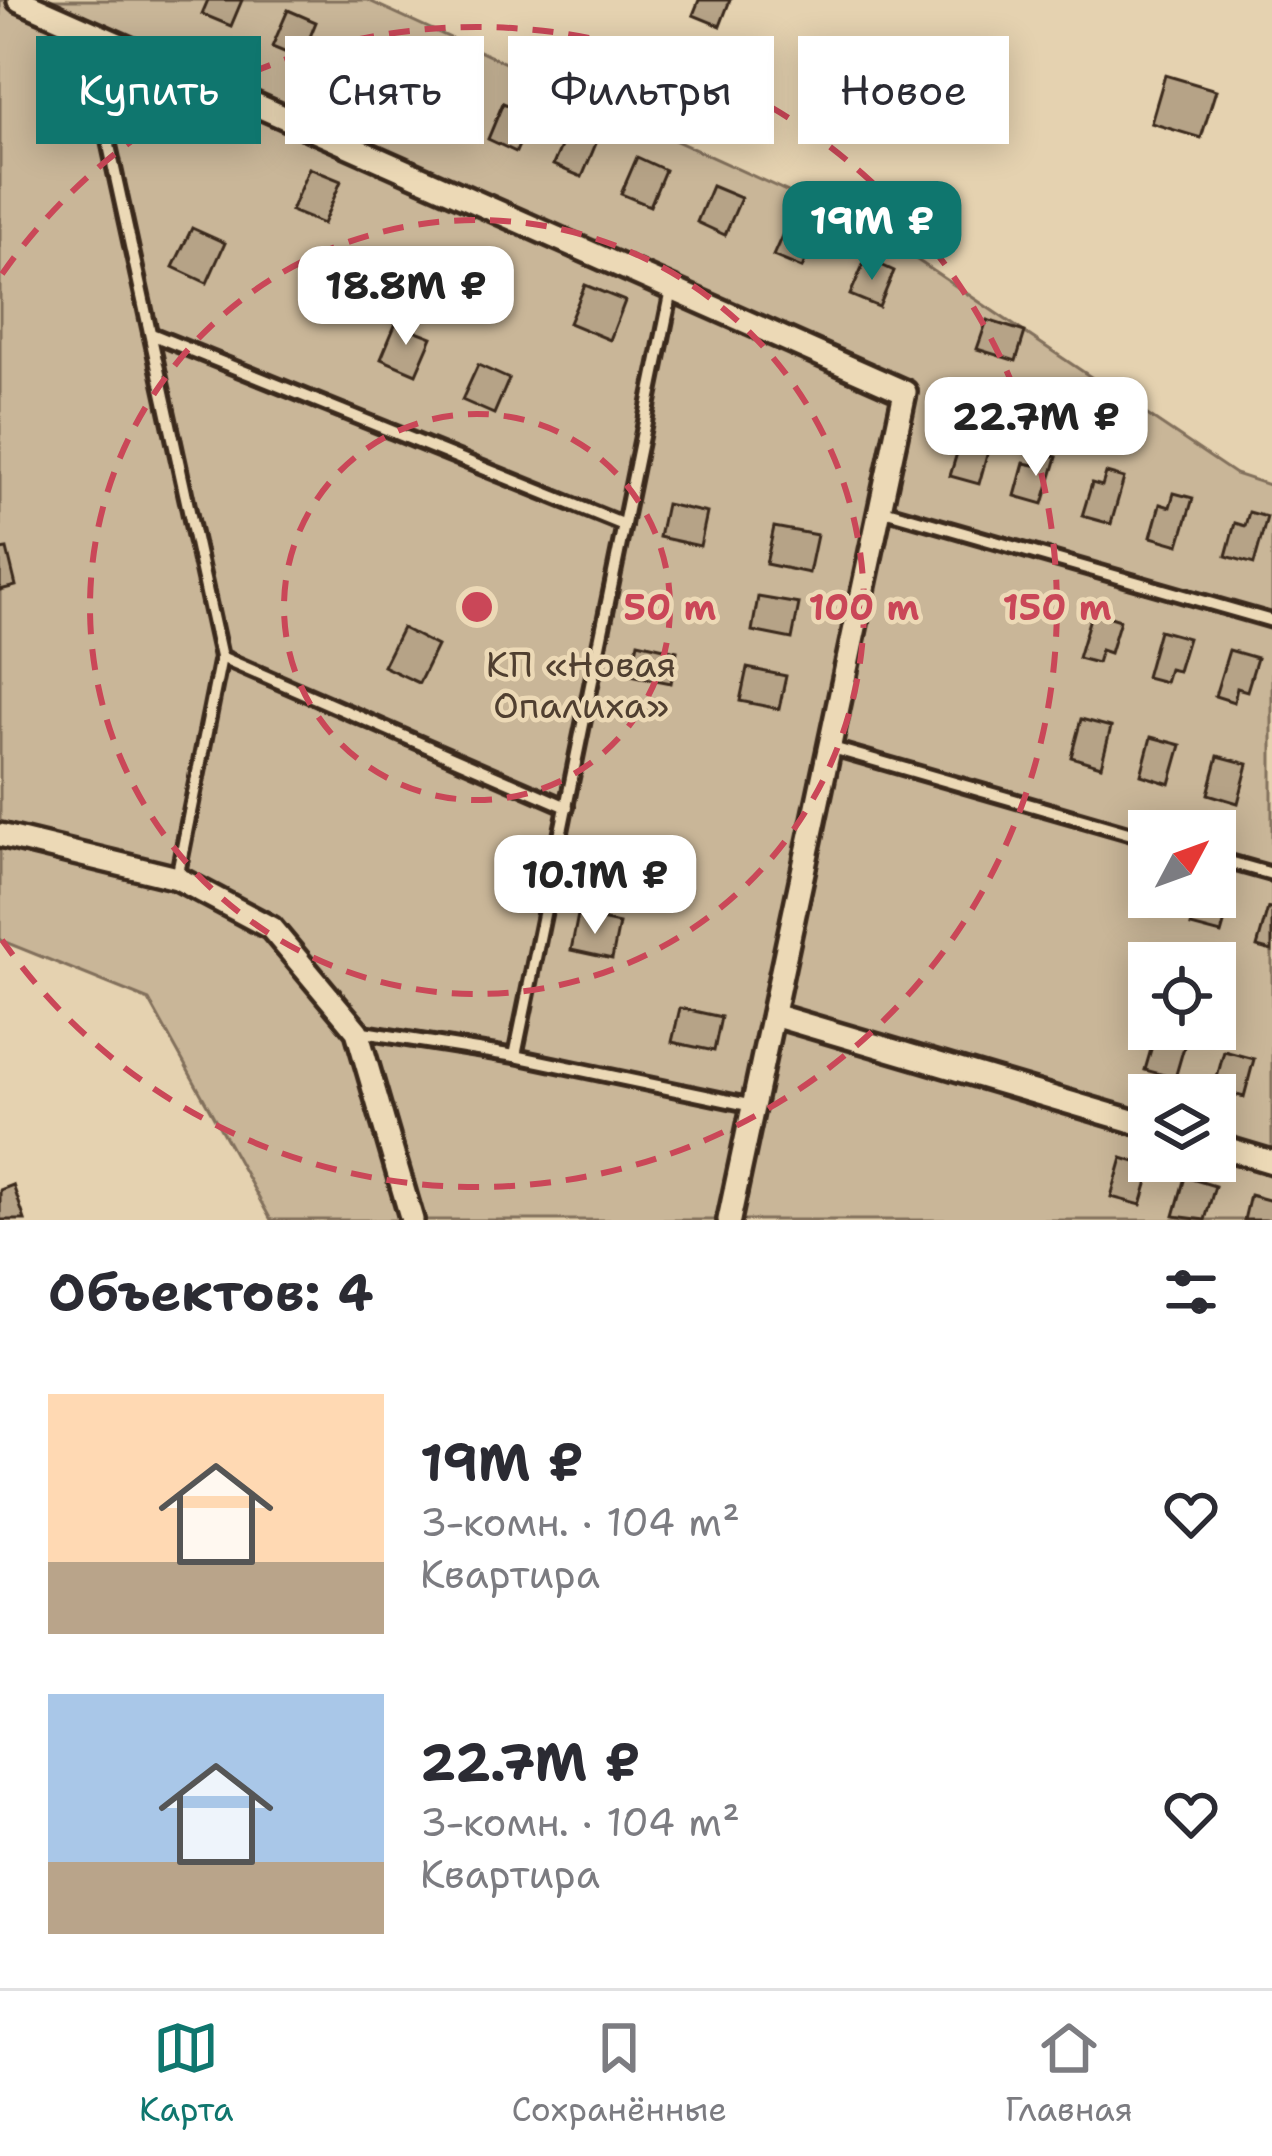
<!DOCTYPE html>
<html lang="ru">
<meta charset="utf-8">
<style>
body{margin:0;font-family:"Shantell Sans",sans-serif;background:#f2f2f3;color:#2b2b33;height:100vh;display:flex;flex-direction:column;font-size:45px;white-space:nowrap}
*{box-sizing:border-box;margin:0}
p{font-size:39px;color:#7c7c81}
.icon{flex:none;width:66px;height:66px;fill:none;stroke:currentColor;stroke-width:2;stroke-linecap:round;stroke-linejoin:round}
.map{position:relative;height:1220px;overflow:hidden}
.side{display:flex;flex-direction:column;background:#fff;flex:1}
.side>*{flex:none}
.top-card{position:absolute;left:36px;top:36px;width:1200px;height:108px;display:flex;gap:24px}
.needle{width:78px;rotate:49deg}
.tools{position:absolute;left:1128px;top:810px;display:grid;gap:24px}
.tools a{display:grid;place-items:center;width:108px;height:108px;border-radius:0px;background:#fff;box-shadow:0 6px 30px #0003;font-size:60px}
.price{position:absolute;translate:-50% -102px;padding:0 27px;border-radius:24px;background:#fff;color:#222;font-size:39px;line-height:78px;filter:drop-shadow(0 3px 6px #0008)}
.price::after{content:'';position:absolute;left:50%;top:72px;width:36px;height:27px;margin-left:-18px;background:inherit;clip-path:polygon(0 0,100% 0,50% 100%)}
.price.current{background:#0f766e;color:#fff}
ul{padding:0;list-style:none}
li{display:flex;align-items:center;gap:36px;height:300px;padding:0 48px}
li span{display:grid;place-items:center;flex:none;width:336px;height:240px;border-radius:0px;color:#555}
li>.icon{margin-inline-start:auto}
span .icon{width:144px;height:144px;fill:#fffc;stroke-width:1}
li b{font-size:51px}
h2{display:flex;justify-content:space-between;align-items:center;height:144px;padding:0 48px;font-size:51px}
.pill{padding:0 42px;border-radius:0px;background:#fff;box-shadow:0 6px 30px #0003;font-size:42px;line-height:108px}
.pill.current{background:#0f766e;color:#fff}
.tabs{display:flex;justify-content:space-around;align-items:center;height:168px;border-top:3px solid #e1e1e2;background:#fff;font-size:33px;color:#7c7c81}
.tabs a{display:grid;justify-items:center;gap:6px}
.tabs .current{color:#0f766e}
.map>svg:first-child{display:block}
.green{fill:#c9b698;stroke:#82705b;stroke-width:3;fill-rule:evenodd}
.building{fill:#b6a387;stroke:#3b2a1e;stroke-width:3}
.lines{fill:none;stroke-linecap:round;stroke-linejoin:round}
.service-casing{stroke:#3b2a1e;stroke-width:20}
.minor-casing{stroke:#3b2a1e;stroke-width:30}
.service{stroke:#ecd9b6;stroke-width:10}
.minor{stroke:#ecd9b6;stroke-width:21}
.ring{fill:none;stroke:#ca4758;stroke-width:6;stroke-dasharray:21 15}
.labels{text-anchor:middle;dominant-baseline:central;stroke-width:9;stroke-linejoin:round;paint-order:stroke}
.park-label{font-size:36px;fill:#503f30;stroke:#ecd9b6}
.centre{fill:#ca4758;stroke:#ecd9b6;stroke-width:6}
.ring-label{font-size:36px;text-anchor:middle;font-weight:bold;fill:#ca4758;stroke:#ecd9b6;stroke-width:9;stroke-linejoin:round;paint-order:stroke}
</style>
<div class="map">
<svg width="1272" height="1220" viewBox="0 0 1272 1220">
<rect width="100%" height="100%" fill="#e5d2b0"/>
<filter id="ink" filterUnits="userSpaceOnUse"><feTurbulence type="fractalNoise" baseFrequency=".00833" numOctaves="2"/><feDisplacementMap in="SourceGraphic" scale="24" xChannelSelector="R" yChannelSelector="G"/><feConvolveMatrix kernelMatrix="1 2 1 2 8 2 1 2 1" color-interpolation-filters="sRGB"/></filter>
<g filter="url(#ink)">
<path class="green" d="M0,0H367L874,231L1235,474L1272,486V1220H271L149,1000L0,940ZM1149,831H1215V897H1149ZM1149,963H1215V1029H1149ZM1149,1095H1215V1161H1149Z"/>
<g class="building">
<polygon points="208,0 242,0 231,26 202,14"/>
<polygon points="699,0 730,0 720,26 693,15"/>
<polygon points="288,10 316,22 301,59 272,47"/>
<polygon points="363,41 392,53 376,89 347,77"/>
<polygon points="435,74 464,86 448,123 420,110"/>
<polygon points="1165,75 1216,90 1201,138 1151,123"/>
<polygon points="503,103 532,115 516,152 488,139"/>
<polygon points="569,128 597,141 582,177 553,165"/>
<polygon points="637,157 665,170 650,206 621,194"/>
<polygon points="309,168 341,181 323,224 291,211"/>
<polygon points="712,186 741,198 725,235 697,222"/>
<polygon points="789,220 817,232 802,268 773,256"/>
<polygon points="192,228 225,243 207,283 173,267"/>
<polygon points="866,258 894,271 879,307 850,295"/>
<polygon points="585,285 625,301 610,340 569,323"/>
<polygon points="987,320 1025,332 1016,361 977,349"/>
<polygon points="396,323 432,337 416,374 381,359"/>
<polygon points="478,365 509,379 494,414 462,400"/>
<polygon points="973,432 992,437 979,484 950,476 960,443 970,446"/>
<polygon points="1038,452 1057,457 1043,504 1015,496 1024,463 1034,465"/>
<polygon points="1106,473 1124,478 1111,524 1082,516 1092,483 1102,486"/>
<polygon points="1174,493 1193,498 1179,545 1151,537 1160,504 1170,507"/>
<polygon points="666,504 707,513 700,546 659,537"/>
<polygon points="1249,512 1267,517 1254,564 1226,556 1235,523 1245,526"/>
<polygon points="774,527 817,535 809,573 766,564"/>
<polygon points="7,549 16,586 0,590 0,550"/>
<polygon points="758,597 799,604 792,639 752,631"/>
<polygon points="1092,611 1120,620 1110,653 1101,650 1097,663 1078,658"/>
<polygon points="402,628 437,646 419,683 383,666"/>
<polygon points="1159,630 1188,638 1178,671 1169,669 1165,682 1146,677"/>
<polygon points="638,642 677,651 671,683 631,675"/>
<polygon points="1229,650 1257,658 1247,691 1237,688 1234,702 1215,696"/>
<polygon points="747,668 786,676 779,709 740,701"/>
<polygon points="1081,719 1111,727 1101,766 1071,757"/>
<polygon points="1151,737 1181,745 1170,784 1141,775"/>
<polygon points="1218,756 1248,764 1238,803 1208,794"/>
<polygon points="1215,891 1232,896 1221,934 1191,926 1199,897 1215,897"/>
<polygon points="1268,908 1272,910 1272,951 1257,947"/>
<polygon points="578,915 619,924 612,959 571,950"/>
<polygon points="680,1008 721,1017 714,1051 672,1042"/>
<polygon points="1156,1032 1186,1040 1175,1078 1145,1070"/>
<polygon points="1224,1051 1254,1059 1244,1097 1214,1089"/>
<polygon points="1122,1158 1152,1167 1141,1205 1111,1197"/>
<polygon points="1185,1177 1215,1186 1205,1220 1174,1216"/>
<polygon points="13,1185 25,1220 0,1220 0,1190"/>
<polygon points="1250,1195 1272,1201 1272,1220 1244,1220"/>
</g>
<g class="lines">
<g class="service-casing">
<g id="service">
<polyline points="84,31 221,657 177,878"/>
<polyline points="151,334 624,525"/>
<polyline points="880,509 1272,621"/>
<polyline points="221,657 567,807"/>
<polyline points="829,747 1149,839"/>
<polyline points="1215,858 1272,874"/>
<polyline points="357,1031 515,1056 753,1106"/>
<polyline points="515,1056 672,290"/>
</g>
</g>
<g class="minor-casing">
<g id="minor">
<polyline points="19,0 905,392 729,1220"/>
<polyline points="0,835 177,878 271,928 357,1031 412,1220"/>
<polyline points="773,1015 1149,1126"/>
<polyline points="1215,1145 1272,1162"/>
</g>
</g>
<use href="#service" class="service"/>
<use href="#minor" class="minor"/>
</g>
</g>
<g class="ring">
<circle cx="477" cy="607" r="193"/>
<circle cx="477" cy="607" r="387"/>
<path d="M2 274A580 580 0 1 1 2 940"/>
</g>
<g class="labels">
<g class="park-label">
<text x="581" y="664">КП «Новая<tspan x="581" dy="41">Опалиха»</tspan></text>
</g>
</g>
<circle cx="477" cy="607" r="18" class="centre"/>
<g class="ring-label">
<text x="670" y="620">50 m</text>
<text x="864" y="620">100 m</text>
<text x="1057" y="620">150 m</text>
</g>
</svg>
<div class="tools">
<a><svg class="needle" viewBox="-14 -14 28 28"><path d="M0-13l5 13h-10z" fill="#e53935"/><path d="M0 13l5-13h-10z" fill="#7c7c81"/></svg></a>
<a><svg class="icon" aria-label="locate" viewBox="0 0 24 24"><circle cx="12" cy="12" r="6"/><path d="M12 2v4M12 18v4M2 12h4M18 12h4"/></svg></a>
<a><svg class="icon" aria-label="layers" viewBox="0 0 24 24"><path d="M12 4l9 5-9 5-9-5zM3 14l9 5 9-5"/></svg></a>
</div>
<b class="price current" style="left:872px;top:283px">19M ₽</b>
<b class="price" style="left:406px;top:348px">18.8M ₽</b>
<b class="price" style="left:1036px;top:479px">22.7M ₽</b>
<b class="price" style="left:595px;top:937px">10.1M ₽</b>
<div class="top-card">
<a class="pill current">Купить</a>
<a class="pill">Снять</a>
<a class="pill">Фильтры</a>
<a class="pill">Новое</a>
</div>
</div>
<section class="side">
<h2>Объектов: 4<svg class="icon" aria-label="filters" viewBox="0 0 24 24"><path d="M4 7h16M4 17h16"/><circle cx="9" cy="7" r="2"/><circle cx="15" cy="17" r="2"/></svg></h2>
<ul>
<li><span style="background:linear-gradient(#ffd9b3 70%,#b9a48a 0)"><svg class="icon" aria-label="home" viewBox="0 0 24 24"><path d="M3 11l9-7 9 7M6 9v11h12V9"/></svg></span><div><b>19M ₽</b><p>3-комн. · 104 m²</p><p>Квартира</p></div><svg class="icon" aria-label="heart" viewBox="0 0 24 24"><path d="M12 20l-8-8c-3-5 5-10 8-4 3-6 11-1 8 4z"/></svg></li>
<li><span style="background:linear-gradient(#a9c7e8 70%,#b9a48a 0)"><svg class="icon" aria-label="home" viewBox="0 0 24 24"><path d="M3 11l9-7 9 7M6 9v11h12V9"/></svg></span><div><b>22.7M ₽</b><p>3-комн. · 104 m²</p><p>Квартира</p></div><svg class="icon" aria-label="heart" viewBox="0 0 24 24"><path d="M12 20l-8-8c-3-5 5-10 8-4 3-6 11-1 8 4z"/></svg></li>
</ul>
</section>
<nav class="tabs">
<a class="current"><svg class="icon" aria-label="map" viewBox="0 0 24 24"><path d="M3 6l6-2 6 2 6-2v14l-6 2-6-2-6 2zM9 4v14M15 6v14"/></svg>Карта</a>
<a><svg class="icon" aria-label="saved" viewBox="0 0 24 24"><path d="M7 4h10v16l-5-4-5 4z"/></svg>Сохранённые</a>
<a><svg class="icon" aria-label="home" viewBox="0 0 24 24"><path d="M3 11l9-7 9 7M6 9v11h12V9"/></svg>Главная</a>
</nav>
